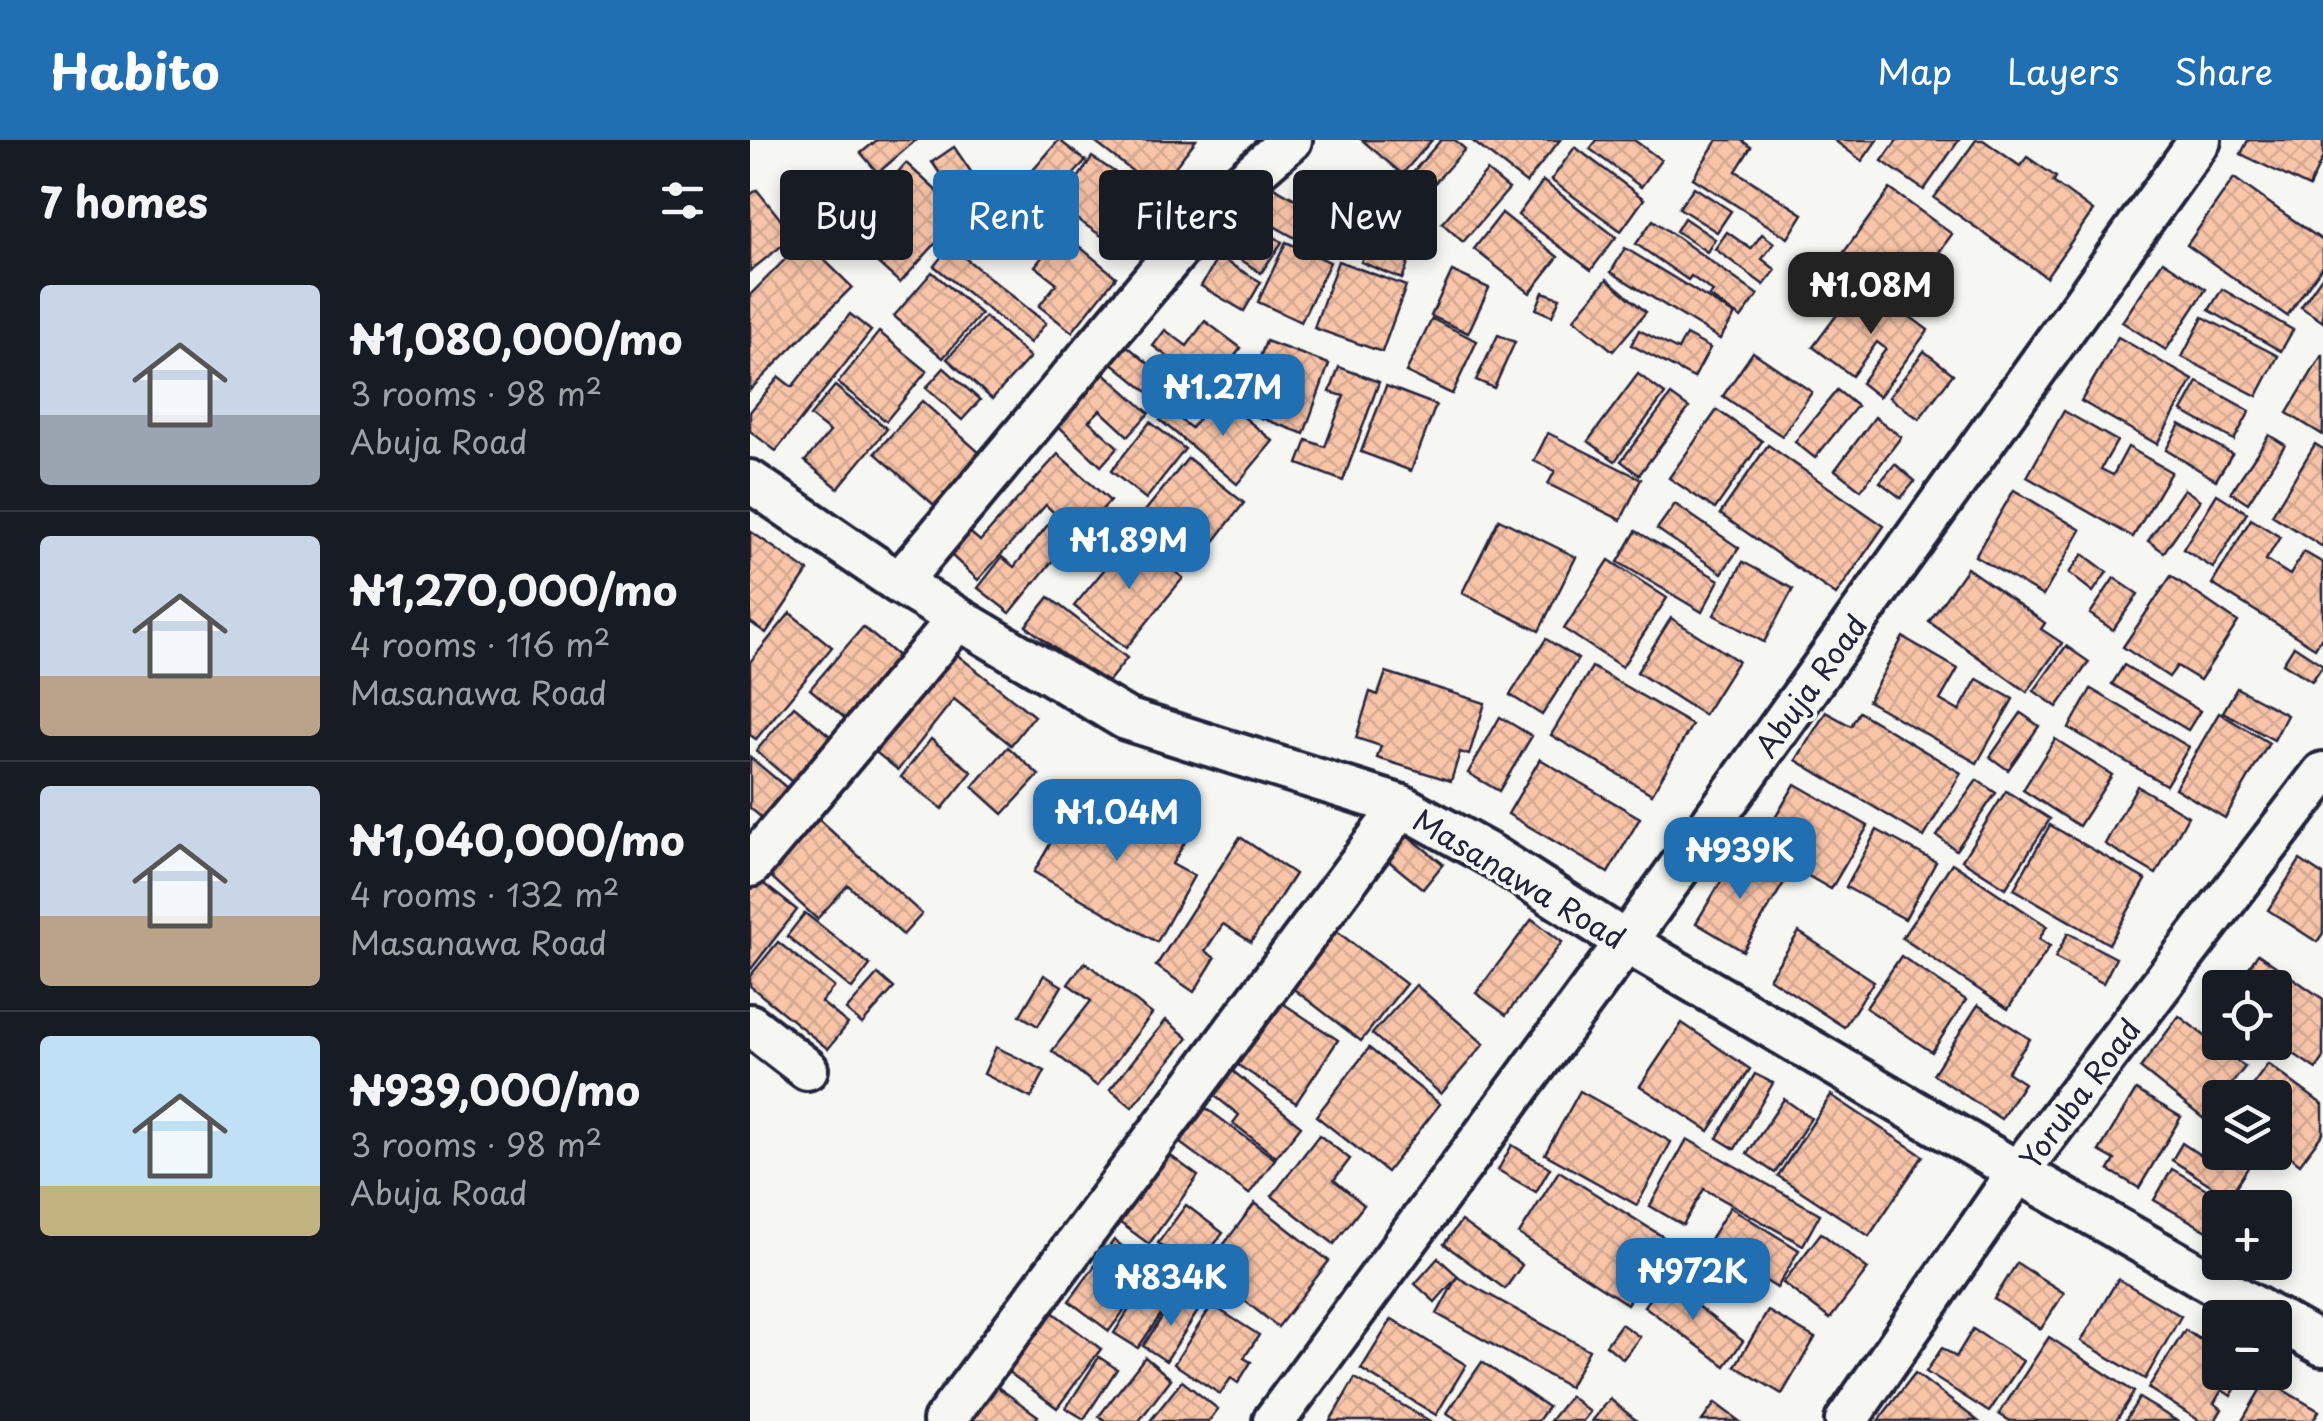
<!DOCTYPE html>
<meta charset="utf-8">
<style>
body{margin:0;font-family:"Playpen Sans",sans-serif;background:#242831;color:#f1f3f6;height:100vh;display:flex;flex-direction:column;font-size:38px;white-space:nowrap}
*{box-sizing:border-box;margin:0}
p{font-size:32px;color:#9ea1a6}
.icon{flex:none;width:55px;height:55px;fill:none;stroke:currentColor;stroke-width:2;stroke-linecap:round;stroke-linejoin:round}
.map{position:relative;flex:1;overflow:hidden}
.details{display:flex;flex-direction:column;background:#171b24;width:750px}
.details>*{flex:none}
.banner{position:absolute;left:30px;top:30px;width:950px;height:90px;display:flex;gap:20px}
.tools{position:absolute;left:1452px;top:830px;display:grid;gap:20px}
.tools a{display:grid;place-items:center;width:90px;height:90px;border-radius:10px;background:#171b24;box-shadow:0 5px 15px #0003;font-size:50px}
.price{position:absolute;translate:-50% -85px;padding:0 22px;border-radius:20px;background:#1f6fb2;color:#fff;font-size:32px;line-height:65px;filter:drop-shadow(0 2px 5px #0008)}
.price::after{content:'';position:absolute;left:50%;top:60px;width:30px;height:22px;margin-left:-15px;background:inherit;clip-path:polygon(0 0,100% 0,50% 100%)}
.price.on{background:#222;color:#fff}
ul{padding:0;list-style:none}
li{display:flex;align-items:center;gap:30px;height:250px;padding:0 40px}
li+li{border-top:2px solid #363941}
li span{display:grid;place-items:center;flex:none;width:280px;height:200px;border-radius:10px;color:#555}
li>.icon{margin-inline-start:auto}
span .icon{width:120px;height:120px;fill:#fffc;stroke-width:1}
li b{font-size:42px}
h2{display:flex;justify-content:space-between;align-items:center;height:120px;padding:0 40px;font-size:42px}
.chip{padding:0 35px;border-radius:10px;background:#171b24;box-shadow:0 5px 15px #0003;font-size:35px;line-height:90px}
.chip.on{background:#1f6fb2;color:#fff}
header{display:flex;align-items:center;gap:60px;box-sizing:border-box;height:140px;padding:0 50px;background:#1f6fb2;color:#fff}
header strong{font-size:48px}
nav{display:flex;gap:55px;margin-inline-start:auto;font-size:35px}
main{display:flex;flex:1;min-height:0}
.map>svg:first-child{display:block}
.building{fill:url(#building-cross-hatch);stroke:#22223b;stroke-width:2.5}
.lines{fill:none;stroke-linecap:round;stroke-linejoin:round}
.minor-casing{stroke:#22223b;stroke-width:48}
.minor{stroke:#f6f6f2;stroke-width:40}
.labels{text-anchor:middle;dominant-baseline:central;stroke-width:8;stroke-linejoin:round;paint-order:stroke}
.street-label{font-size:30px;fill:#22223b;stroke:#f6f6f2}
</style>
<header>
<strong>Habito</strong>
<nav><a>Map</a><a>Layers</a><a>Share</a></nav>
</header>
<main>
<section class="details">
<h2>7 homes<svg class="icon" aria-label="filters" viewBox="0 0 24 24"><path d="M4 7h16M4 17h16"/><circle cx="9" cy="7" r="2"/><circle cx="15" cy="17" r="2"/></svg></h2>
<ul>
<li><span style="background:linear-gradient(#c9d6e8 65%,#9aa5b1 0)"><svg class="icon" aria-label="home" viewBox="0 0 24 24"><path d="M3 11l9-7 9 7M6 9v11h12V9"/></svg></span><div><b>₦1,080,000/mo</b><p>3 rooms · 98 m²</p><p>Abuja Road</p></div></li>
<li><span style="background:linear-gradient(#c9d6e8 70%,#b9a48a 0)"><svg class="icon" aria-label="home" viewBox="0 0 24 24"><path d="M3 11l9-7 9 7M6 9v11h12V9"/></svg></span><div><b>₦1,270,000/mo</b><p>4 rooms · 116 m²</p><p>Masanawa Road</p></div></li>
<li><span style="background:linear-gradient(#c9d6e8 65%,#b9a48a 0)"><svg class="icon" aria-label="home" viewBox="0 0 24 24"><path d="M3 11l9-7 9 7M6 9v11h12V9"/></svg></span><div><b>₦1,040,000/mo</b><p>4 rooms · 132 m²</p><p>Masanawa Road</p></div></li>
<li><span style="background:linear-gradient(#bfe0f5 75%,#c2b280 0)"><svg class="icon" aria-label="home" viewBox="0 0 24 24"><path d="M3 11l9-7 9 7M6 9v11h12V9"/></svg></span><div><b>₦939,000/mo</b><p>3 rooms · 98 m²</p><p>Abuja Road</p></div></li>
</ul>
</section>
<div class="map">
<svg width="1573" height="1281" viewBox="0 0 1573 1281">
<defs>
<pattern id="building-cross-hatch" width="8" height="8" patternUnits="userSpaceOnUse" patternTransform="scale(2.5)"><rect width="8" height="8" fill="#f9c5a9"/><path d="M0 0l8 8M0 8l8-8" fill="none" stroke="#d5a992"/></pattern>
</defs>
<rect width="100%" height="100%" fill="#f6f6f2"/>
<filter id="ink" filterUnits="userSpaceOnUse"><feTurbulence type="fractalNoise" baseFrequency=".01" numOctaves="2"/><feDisplacementMap in="SourceGraphic" scale="20" xChannelSelector="R" yChannelSelector="G"/><feConvolveMatrix kernelMatrix="1 2 1 2 8 2 1 2 1" color-interpolation-filters="sRGB"/></filter>
<g filter="url(#ink)">
<g class="building">
<polygon points="127,0 166,0 128,33 111,13"/>
<polygon points="309,0 336,21 302,57 278,36"/>
<polygon points="342,0 446,0 407,50"/>
<polygon points="612,0 682,0 652,34"/>
<polygon points="691,0 705,0 715,9 664,66 647,50"/>
<polygon points="721,0 772,0 775,2 777,0 810,0 776,43"/>
<polygon points="847,0 884,0 911,20 891,47 840,9"/>
<polygon points="967,0 991,0 1001,7 986,31 1053,74 1038,98 943,38"/>
<polygon points="1084,0 1127,0 1112,21"/>
<polygon points="1147,0 1209,0 1174,50 1132,21"/>
<polygon points="1226,0 1233,0 1270,26 1277,17 1306,37 1303,42 1343,71 1296,137 1184,58"/>
<polygon points="1498,0 1573,0 1573,17 1559,47 1491,14"/>
<polygon points="204,7 239,58 217,73 182,22"/>
<polygon points="825,7 894,59 871,91 801,40"/>
<polygon points="342,17 396,53 362,103 309,67"/>
<polygon points="156,23 212,74 150,143 94,93"/>
<polygon points="737,31 759,49 713,102 692,83"/>
<polygon points="508,38 563,69 576,45 599,58 569,111 491,68"/>
<polygon points="1484,38 1573,101 1573,125 1537,176 1437,105"/>
<polygon points="793,41 866,97 841,130 768,75"/>
<polygon points="944,47 981,71 967,92 929,68"/>
<polygon points="1140,49 1202,94 1168,142 1160,136 1145,158 1089,119"/>
<polygon points="7,50 44,96 0,131 0,55"/>
<polygon points="473,62 532,102 511,133 452,94"/>
<polygon points="752,73 808,117 780,153 724,109"/>
<polygon points="934,78 965,99 957,112 926,91"/>
<polygon points="903,80 1008,155 991,178 959,156 963,152 941,136 938,140 886,104"/>
<polygon points="312,92 366,137 322,192 289,166 307,143 285,126"/>
<polygon points="977,92 1001,109 1012,94 1024,103 1012,119 1026,130 1014,145 965,109"/>
<polygon points="622,94 663,111 652,139 611,122"/>
<polygon points="54,100 102,147 0,250 0,155"/>
<polygon points="536,102 580,122 551,182 508,162"/>
<polygon points="200,106 296,183 280,203 184,126"/>
<polygon points="875,108 985,175 970,199 861,132"/>
<polygon points="468,117 511,142 494,171 451,146"/>
<polygon points="588,121 656,146 632,212 564,188"/>
<polygon points="1413,121 1456,149 1416,210 1372,182"/>
<polygon points="702,131 739,148 718,193 681,176"/>
<polygon points="182,132 231,174 193,218 144,176"/>
<polygon points="1573,135 1573,182 1551,167"/>
<polygon points="857,139 896,172 863,211 824,179"/>
<polygon points="1112,141 1178,190 1129,257 1111,243 1136,209 1127,202 1102,236 1063,207"/>
<polygon points="1472,149 1543,190 1531,211 1459,170"/>
<polygon points="793,152 810,158 802,176 786,169"/>
<polygon points="100,174 121,191 26,311 0,291 0,272 29,237 42,247"/>
<polygon points="235,177 280,217 242,259 197,219"/>
<polygon points="1453,177 1528,216 1507,256 1432,217"/>
<polygon points="682,179 727,201 702,254 656,232"/>
<polygon points="455,181 491,208 460,248 403,206 415,190 437,206"/>
<polygon points="889,190 928,210 936,195 960,208 944,238 881,205"/>
<polygon points="129,192 177,231 136,281 88,243"/>
<polygon points="363,194 419,241 405,258 348,211"/>
<polygon points="748,195 765,202 744,248 726,240"/>
<polygon points="1368,197 1443,240 1407,304 1331,261"/>
<polygon points="516,201 579,224 554,294 490,270"/>
<polygon points="1174,211 1203,234 1169,279 1139,257"/>
<polygon points="1003,212 1062,252 1032,296 973,256"/>
<polygon points="1572,215 1573,215 1573,295 1537,273"/>
<polygon points="589,227 629,242 593,341 548,324 557,300 575,307 594,256 580,252"/>
<polygon points="194,228 230,260 212,280 176,248"/>
<polygon points="351,230 399,273 378,296 350,270 339,281 368,307 351,326 303,281"/>
<polygon points="888,234 915,254 865,321 838,301"/>
<polygon points="1448,242 1500,271 1484,300 1432,271"/>
<polygon points="85,246 137,289 88,348 55,321 80,292 60,276"/>
<polygon points="636,246 686,265 661,331 611,312"/>
<polygon points="1087,250 1107,266 1065,318 1045,302"/>
<polygon points="921,255 939,268 889,335 871,321"/>
<polygon points="468,256 523,301 487,344 410,280 419,270 441,288"/>
<polygon points="172,261 231,314 184,365 125,313"/>
<polygon points="967,270 1012,301 965,369 919,338"/>
<polygon points="1314,271 1367,301 1351,329 1363,335 1378,307 1421,332 1383,397 1277,337"/>
<polygon points="1125,277 1151,297 1111,350 1085,330"/>
<polygon points="400,282 435,309 396,359 361,331"/>
<polygon points="1430,284 1482,314 1466,340 1416,310"/>
<polygon points="798,293 891,339 871,380 798,344 805,331 784,321"/>
<polygon points="1519,295 1535,305 1498,363 1481,352"/>
<polygon points="1565,304 1573,309 1573,407 1522,375"/>
<polygon points="1018,305 1134,386 1086,455 970,374"/>
<polygon points="308,314 360,361 328,396 296,365 228,440 188,403 208,382 230,401"/>
<polygon points="438,318 494,363 444,427 387,381"/>
<polygon points="1145,324 1165,341 1151,358 1130,342"/>
<polygon points="1434,349 1450,360 1414,412 1398,401"/>
<polygon points="1264,350 1331,390 1293,456 1225,416"/>
<polygon points="1467,354 1497,373 1463,428 1433,409"/>
<polygon points="925,364 989,408 972,433 907,389"/>
<polygon points="749,379 826,417 789,491 712,453"/>
<polygon points="1501,379 1530,397 1516,420 1540,435 1554,412 1573,423 1573,495 1565,508 1462,444"/>
<polygon points="301,381 321,398 260,473 228,448 252,417 264,427"/>
<polygon points="0,391 58,431 16,493 0,482"/>
<polygon points="886,391 969,440 952,472 868,422"/>
<polygon points="382,396 433,438 376,508 324,466"/>
<polygon points="1333,414 1357,432 1343,452 1319,433"/>
<polygon points="859,420 917,458 872,527 814,489"/>
<polygon points="993,422 1043,449 1014,502 964,475"/>
<polygon points="1217,428 1295,483 1291,489 1312,503 1277,552 1179,482"/>
<polygon points="1421,436 1488,482 1450,540 1427,526 1419,537 1373,507"/>
<polygon points="1364,438 1388,454 1363,490 1340,474"/>
<polygon points="299,457 377,518 354,547 276,486"/>
<polygon points="40,473 82,507 6,599 0,595 0,522"/>
<polygon points="921,478 988,521 954,575 887,532"/>
<polygon points="113,487 150,518 97,580 60,549"/>
<polygon points="1153,497 1208,529 1190,560 1209,571 1227,539 1263,559 1227,623 1118,561"/>
<polygon points="796,499 828,519 792,575 760,555"/>
<polygon points="191,502 284,576 261,605 204,559 148,630 112,601"/>
<polygon points="1316,506 1339,522 1307,567 1284,551"/>
<polygon points="1544,506 1573,525 1562,541 1533,523"/>
<polygon points="1374,525 1450,571 1438,590 1362,544"/>
<polygon points="842,527 942,585 902,654 801,595"/>
<polygon points="636,532 735,563 719,615 710,612 701,641 627,618 631,606 606,598 620,552 628,555"/>
<polygon points="1487,548 1537,575 1524,600 1473,572"/>
<polygon points="1341,549 1439,607 1416,645 1319,588"/>
<polygon points="44,566 80,596 42,642 6,611"/>
<polygon points="1076,572 1101,586 1109,572 1211,633 1174,697 1046,620"/>
<polygon points="1271,573 1289,586 1258,630 1240,617"/>
<polygon points="1469,573 1519,603 1475,678 1425,648"/>
<polygon points="750,577 782,596 749,651 718,633"/>
<polygon points="181,599 222,632 192,669 151,637"/>
<polygon points="1305,599 1362,635 1329,686 1273,650"/>
<polygon points="258,607 289,635 253,674 223,647"/>
<polygon points="0,617 37,648 12,678 0,668"/>
<polygon points="790,619 890,678 858,733 758,674"/>
<polygon points="1227,640 1246,653 1206,710 1187,696"/>
<polygon points="1045,644 1118,686 1081,749 1008,707"/>
<polygon points="334,645 435,702 422,724 444,736 407,802 284,732"/>
<polygon points="1387,646 1438,676 1406,734 1355,704"/>
<polygon points="1256,651 1300,679 1256,748 1212,720"/>
<polygon points="66,677 172,774 153,795 98,745 67,779 16,732"/>
<polygon points="1300,685 1396,740 1359,804 1264,749"/>
<polygon points="651,690 693,724 673,749 630,714"/>
<polygon points="1127,690 1186,722 1155,779 1096,747"/>
<polygon points="490,697 545,734 501,802 473,784 455,811 465,818 444,852 406,826"/>
<polygon points="988,713 1035,741 993,811 946,783"/>
<polygon points="1550,720 1573,735 1573,793 1567,802 1518,770"/>
<polygon points="1202,723 1297,786 1289,799 1300,806 1258,869 1152,798"/>
<polygon points="0,733 47,770 1,829 0,828"/>
<polygon points="55,773 120,825 102,849 37,796"/>
<polygon points="782,779 812,802 756,875 726,853"/>
<polygon points="585,790 656,844 611,901 541,847"/>
<polygon points="1049,792 1124,841 1094,887 1019,838"/>
<polygon points="1318,793 1366,818 1353,843 1305,818"/>
<polygon points="28,802 84,847 71,862 98,884 78,909 0,846 0,836"/>
<polygon points="1508,814 1573,859 1573,919 1566,929 1525,901 1525,848 1485,848"/>
<polygon points="1151,816 1216,860 1182,912 1116,868"/>
<polygon points="335,822 402,874 347,946 302,911 341,861 318,844"/>
<polygon points="128,834 144,848 112,884 96,870"/>
<polygon points="294,835 312,846 288,886 270,875"/>
<polygon points="666,845 734,904 691,954 622,894"/>
<polygon points="531,862 588,900 546,963 488,925"/>
<polygon points="1228,865 1280,899 1257,932 1274,943 1251,979 1183,934"/>
<polygon points="1429,876 1495,927 1454,979 1390,928"/>
<polygon points="416,880 438,898 382,967 360,949"/>
<polygon points="932,883 1000,929 959,991 890,946"/>
<polygon points="246,907 295,931 281,958 234,934"/>
<polygon points="619,908 690,964 637,1032 566,976"/>
<polygon points="1518,924 1573,965 1573,993 1550,1024 1525,1005 1525,958 1493,958"/>
<polygon points="479,928 551,986 526,1017 483,983 489,975 460,952"/>
<polygon points="1005,934 1023,943 985,1009 967,998"/>
<polygon points="1386,950 1431,977 1389,1048 1359,1030 1365,1020 1349,1011"/>
<polygon points="830,951 921,1002 887,1065 795,1014"/>
<polygon points="1081,955 1173,1016 1119,1096 1028,1036"/>
<polygon points="1034,959 1061,978 1025,1033 997,1014"/>
<polygon points="456,968 525,1019 499,1054 430,1003"/>
<polygon points="569,995 600,1019 584,1040 614,1065 584,1104 522,1056"/>
<polygon points="937,999 1070,1074 1053,1105 954,1049 933,1085 900,1066"/>
<polygon points="1432,1003 1462,1023 1470,1011 1508,1012 1479,1057 1422,1020"/>
<polygon points="762,1005 800,1028 786,1052 748,1030"/>
<polygon points="418,1014 448,1036 399,1104 369,1082"/>
<polygon points="1422,1029 1477,1061 1473,1068 1470,1068 1470,1073 1459,1092 1404,1060"/>
<polygon points="809,1031 918,1100 877,1164 769,1094"/>
<polygon points="1493,1055 1513,1068 1485,1068"/>
<polygon points="505,1063 579,1121 528,1187 457,1131 466,1119 486,1135 490,1129 468,1112"/>
<polygon points="436,1065 473,1093 444,1131 408,1103"/>
<polygon points="980,1067 1049,1110 1027,1148 957,1104"/>
<polygon points="711,1081 772,1125 755,1149 694,1104"/>
<polygon points="1071,1093 1118,1129 1080,1179 1033,1143"/>
<polygon points="364,1100 404,1130 359,1191 319,1161"/>
<polygon points="935,1101 973,1128 949,1163 910,1136"/>
<polygon points="688,1118 708,1136 685,1162 665,1144"/>
<polygon points="1267,1123 1314,1153 1291,1189 1244,1159"/>
<polygon points="707,1137 839,1210 819,1247 687,1174"/>
<polygon points="1368,1139 1431,1176 1395,1239 1331,1201"/>
<polygon points="913,1140 993,1201 975,1226 894,1166"/>
<polygon points="390,1152 415,1168 388,1208 364,1193"/>
<polygon points="426,1156 448,1171 416,1221 393,1206"/>
<polygon points="462,1165 509,1195 494,1218 501,1222 488,1243 481,1238 470,1254 424,1224"/>
<polygon points="301,1171 351,1209 307,1268 257,1231"/>
<polygon points="1018,1171 1065,1198 1032,1254 985,1226"/>
<polygon points="642,1179 716,1225 686,1275 611,1229"/>
<polygon points="871,1184 890,1197 873,1219 856,1205"/>
<polygon points="1457,1186 1470,1195 1470,1232 1495,1232 1481,1256 1472,1250 1464,1263 1472,1269 1465,1281 1450,1281 1398,1248 1435,1190 1449,1199"/>
<polygon points="1223,1189 1273,1221 1239,1272 1176,1232 1192,1208 1206,1217"/>
<polygon points="1299,1197 1384,1252 1366,1281 1260,1281 1249,1274"/>
<polygon points="349,1217 367,1229 334,1279 316,1268"/>
<polygon points="395,1217 421,1239 389,1281 356,1281 349,1276"/>
<polygon points="732,1222 798,1267 788,1281 709,1281 697,1273"/>
<polygon points="1165,1233 1228,1281 1128,1281"/>
<polygon points="605,1238 680,1281 580,1281"/>
<polygon points="1516,1240 1569,1271 1563,1281 1492,1281"/>
<polygon points="239,1241 288,1276 284,1281 211,1281"/>
<polygon points="432,1241 468,1269 459,1281 400,1281"/>
<polygon points="820,1256 840,1272 833,1281 800,1281"/>
<polygon points="1389,1258 1427,1281 1375,1281"/>
<polygon points="860,1259 887,1281 842,1281"/>
<polygon points="965,1263 989,1281 952,1281"/>
</g>
<g class="lines">
<g class="minor-casing">
<g id="minor">
<polyline points="0,341 149,443 376,579 652,666 742,716 876,802 1268,1032 1524,1178"/>
<polyline points="149,443 427,111 480,53 541,0"/>
<polyline points="0,726 208,479"/>
<polyline points="0,885 57,929"/>
<polyline points="1525,1178 1573,1205"/>
<polyline points="194,1281 652,666"/>
<polyline points="524,1281 876,802 1450,0"/>
<polyline points="1096,1281 1268,1032 1573,633"/>
</g>
</g>
<use href="#minor" class="minor"/>
</g>
</g>
<g class="labels">
<g class="street-label">
<text transform="translate(1060 545) rotate(-54)">Abuja Road</text>
<text transform="translate(770 738) rotate(31)">Masanawa Road</text>
<text transform="translate(1329 953) rotate(-53)">Yoruba Road</text>
</g>
</g>
</svg>
<div class="tools">
<a><svg class="icon" aria-label="locate" viewBox="0 0 24 24"><circle cx="12" cy="12" r="6"/><path d="M12 2v4M12 18v4M2 12h4M18 12h4"/></svg></a>
<a><svg class="icon" aria-label="layers" viewBox="0 0 24 24"><path d="M12 4l9 5-9 5-9-5zM3 14l9 5 9-5"/></svg></a>
<a>+</a>
<a>−</a>
</div>
<b class="price on" style="left:1121px;top:197px">₦1.08M</b>
<b class="price" style="left:473px;top:299px">₦1.27M</b>
<b class="price" style="left:379px;top:452px">₦1.89M</b>
<b class="price" style="left:367px;top:724px">₦1.04M</b>
<b class="price" style="left:990px;top:762px">₦939K</b>
<b class="price" style="left:943px;top:1183px">₦972K</b>
<b class="price" style="left:421px;top:1189px">₦834K</b>
<div class="banner">
<a class="chip">Buy</a>
<a class="chip on">Rent</a>
<a class="chip">Filters</a>
<a class="chip">New</a>
</div>
</div>
</main>
